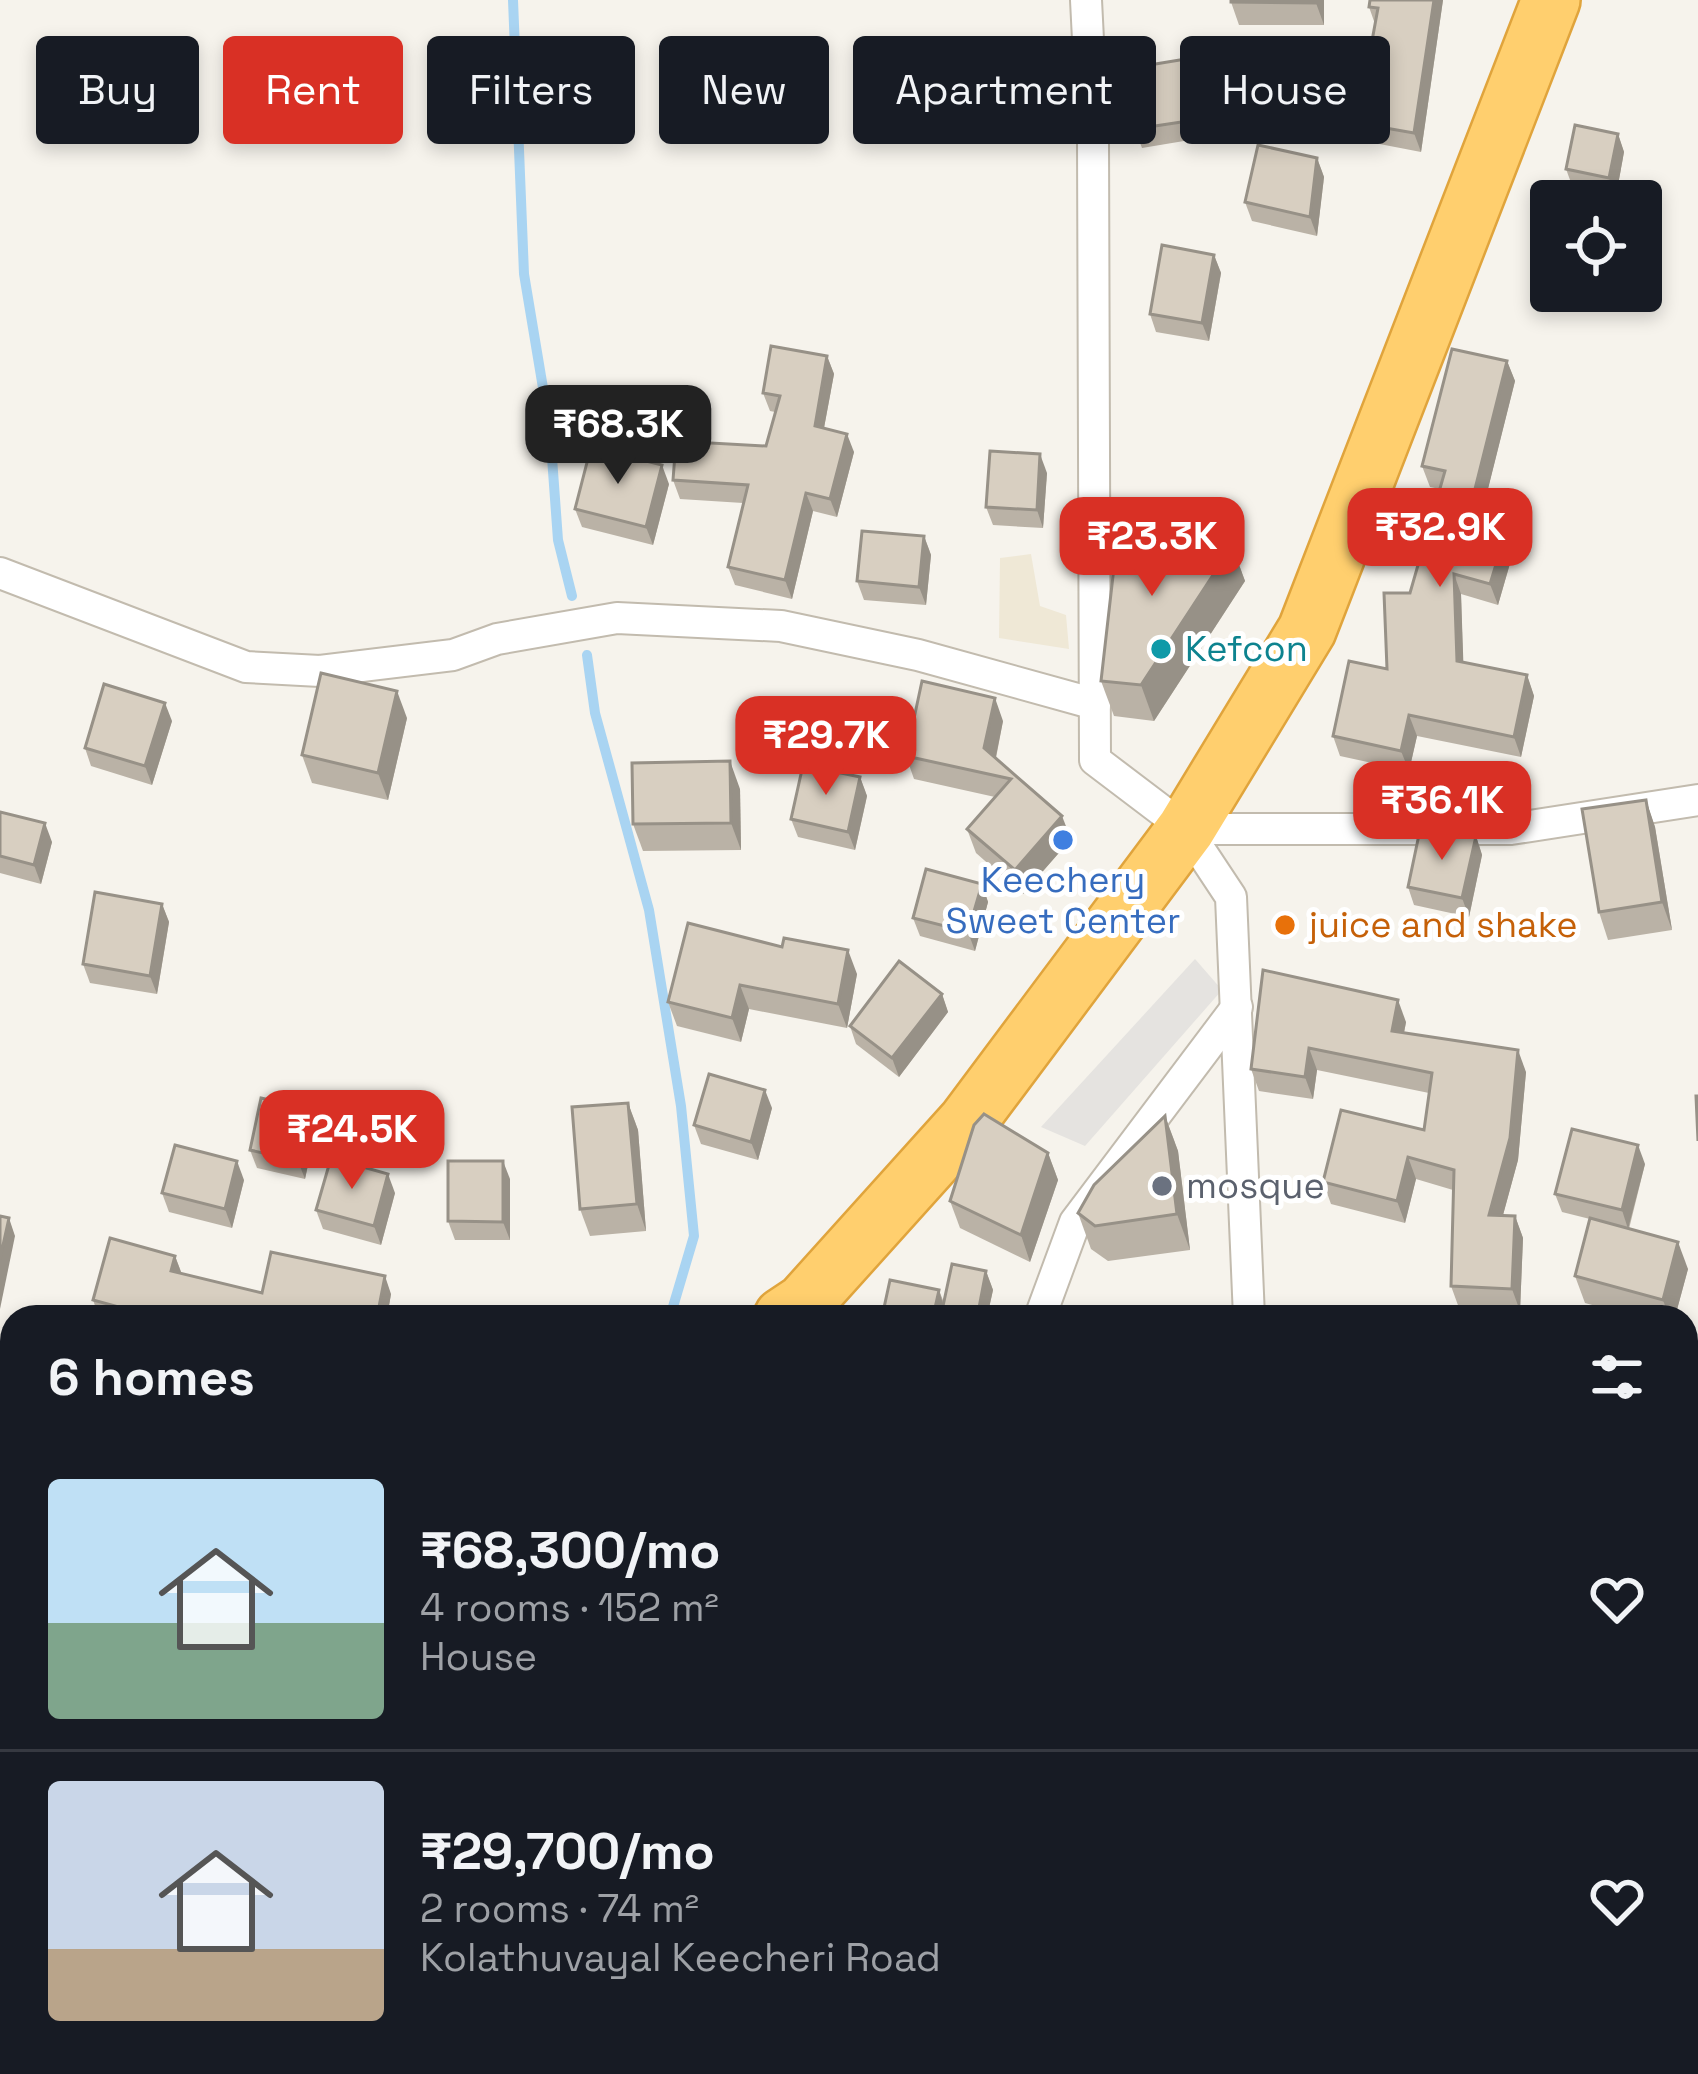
<!DOCTYPE html>
<meta charset="utf-8">
<style>
body{margin:0;font-family:"Space Grotesk",sans-serif;background:#242831;color:#f1f3f6;height:100vh;display:flex;flex-direction:column;font-size:45px;white-space:nowrap}
*{box-sizing:border-box;margin:0}
p{font-size:39px;color:#9ea1a6}
.icon{flex:none;width:66px;height:66px;fill:none;stroke:currentColor;stroke-width:2;stroke-linecap:round;stroke-linejoin:round}
.map{position:relative;flex:1;overflow:hidden}
.sheet{position:absolute;left:0px;top:1305px;width:1698px;height:771px;display:flex;flex-direction:column;background:#171b24;border-radius:36px 36px 0 0;box-shadow:0 6px 18px #0003}
.sheet>*{flex:none}
.guide{position:absolute;left:36px;top:36px;width:1626px;height:108px;display:flex;gap:24px}
.buttons{position:absolute;left:1530px;top:180px;display:grid;gap:24px}
.buttons a{display:grid;place-items:center;width:132px;height:132px;border-radius:12px;background:#171b24;box-shadow:0 6px 18px #0003;font-size:60px}
.price{position:absolute;translate:-50% -102px;padding:0 27px;border-radius:24px;background:#d93025;color:#fff;font-size:39px;line-height:78px;filter:drop-shadow(0 3px 6px #0008)}
.price::after{content:'';position:absolute;left:50%;top:72px;width:36px;height:27px;margin-left:-18px;background:inherit;clip-path:polygon(0 0,100% 0,50% 100%)}
.price.on{background:#222;color:#fff}
ul{padding:0;list-style:none}
li{display:flex;align-items:center;gap:36px;height:300px;padding:0 48px}
li+li{border-top:3px solid #363941}
li span{display:grid;place-items:center;flex:none;width:336px;height:240px;border-radius:12px;color:#555}
li>.icon{margin-inline-start:auto}
span .icon{width:144px;height:144px;fill:#fffc;stroke-width:1}
li b{font-size:51px}
h2{display:flex;justify-content:space-between;align-items:center;height:144px;padding:0 48px;font-size:51px}
.tag{padding:0 42px;border-radius:12px;background:#171b24;box-shadow:0 6px 18px #0003;font-size:42px;line-height:108px}
.tag.on{background:#d93025;color:#fff}
.map>svg:first-child{display:block}
.education{fill:#efe8d6}
.green{fill:#d2eab5}
.parking{fill:#e5e3e0}
.lines{fill:none;stroke-linecap:round;stroke-linejoin:round}
.stream{stroke:#a9d4f2;stroke-width:10}
.street-casing{stroke:#c2bbae;stroke-width:34}
.highway-casing{stroke:#e0a43c;stroke-width:62}
.street{stroke:#fff;stroke-width:30}
.highway{stroke:#ffcf6e;stroke-width:57}
.wall{fill:#bab2a6}
.shaded-wall{fill:#979187}
.building{fill:#d8cfc1;stroke:#979187;stroke-width:3}
.culture-dot{fill:#0f9aa8;stroke:#fff;stroke-width:4.5}
.shop-dot{fill:#3f7fe0;stroke:#fff;stroke-width:4.5}
.food-dot{fill:#e8710a;stroke:#fff;stroke-width:4.5}
.worship-dot{fill:#6b7280;stroke:#fff;stroke-width:4.5}
.labels{text-anchor:middle;dominant-baseline:central;stroke-width:10;stroke-linejoin:round;paint-order:stroke}
.culture-label{font-size:36px;fill:#0d838f;stroke:#fff;text-anchor:start}
.shop-label{font-size:36px;fill:#366cbe;stroke:#fff}
.food-label{font-size:36px;fill:#c56008;stroke:#fff;text-anchor:start}
.worship-label{font-size:36px;fill:#5b616d;stroke:#fff;text-anchor:start}
</style>
<div class="map">
<svg width="1698" height="2074" viewBox="0 0 1698 2074">
<rect width="100%" height="100%" fill="#f6f3ec"/>
<polygon class="education" points="1031,554 1040,606 1066,615 1069,649 999,638 1000,558"/>
<polygon class="green" points="641,2064 869,2064 877,2074 636,2074"/>
<polygon class="parking" points="1195,959 1222,990 1085,1146 1041,1127"/>
<g class="lines">
<g class="stream">
<polyline points="513,0 524,274 550,430 558,540 572,596"/>
<polyline points="587,655 595,713 649,910 681,1106 694,1236 670,1317"/>
</g>
<g class="street-casing">
<g id="street">
<polyline points="1086,0 1093,139 1095,760 1186,829 1231,897 1249,1317"/>
<polyline points="0,573 246,667 320,671 453,655 497,639 617,618 781,626 918,655 1095,704"/>
<polyline points="1186,829 1511,829 1698,800"/>
<polyline points="1040,1317 1075,1222 1237,1007"/>
<polyline points="1686,1356 1698,1357"/>
<polyline points="0,1613 12,1475"/>
<polyline points="1328,2074 1329,2064"/>
</g>
</g>
<g class="highway-casing">
<g id="highway">
<polyline points="783,1317 804,1303 967,1122 1186,829 1307,630 1551,0"/>
<polyline points="0,1447 12,1446"/>
</g>
</g>
<use href="#street" class="street"/>
<use href="#highway" class="highway"/>
</g>
<g class="wall">
<polygon points="1324,0 1324,25 1239,25 1231,2"/>
<polygon points="1370,0 1443,0 1421,152 1364,141 1357,123 1375,24 1369,7"/>
<polygon points="1198,57 1205,76 1214,136 1142,148 1135,129"/>
<polygon points="1618,134 1624,152 1616,196 1573,188 1566,169"/>
<polygon points="1317,158 1324,177 1317,236 1252,221 1245,202"/>
<polygon points="1551,219 1551,283 1545,281 1539,263"/>
<polygon points="1214,255 1221,273 1209,341 1156,332 1150,314"/>
<polygon points="1581,291 1603,291 1601,297"/>
<polygon points="827,356 834,374 824,428 854,452 837,517 813,511 792,599 735,585 728,567 743,503 680,499 673,480 766,446 775,412 770,411 763,393"/>
<polygon points="1507,361 1515,381 1479,524 1506,532 1513,553 1498,605 1461,594 1463,662 1527,675 1534,696 1521,757 1417,736 1409,771 1340,756 1333,736 1387,669 1440,489 1430,487 1422,466"/>
<polygon points="1047,473 1043,528 993,525 986,507"/>
<polygon points="669,484 653,545 582,527 575,509"/>
<polygon points="924,536 931,555 926,605 864,600 857,581"/>
<polygon points="1232,546 1245,581 1154,721 1114,716 1101,681"/>
<polygon points="407,718 388,800 312,783 302,755"/>
<polygon points="172,721 152,785 91,766 85,748"/>
<polygon points="1003,721 996,758 1071,839 1023,894 976,853 967,829 995,797 914,779 906,756"/>
<polygon points="860,777 867,796 855,850 798,837 791,819"/>
<polygon points="740,789 741,850 643,851 633,824"/>
<polygon points="1646,800 1655,827 1672,930 1608,940 1599,912"/>
<polygon points="0,812 52,842 41,884 0,873"/>
<polygon points="1476,836 1482,855 1469,917 1414,905 1408,887"/>
<polygon points="982,884 988,902 975,951 920,936 913,918"/>
<polygon points="162,904 169,922 157,994 90,983 83,964"/>
<polygon points="688,923 857,974 847,1028 749,1009 741,1042 677,1026 668,1002"/>
<polygon points="1263,970 1406,1022 1404,1033 1526,1072 1518,1160 1503,1215 1515,1216 1523,1238 1520,1311 1459,1308 1451,1286 1453,1190 1416,1179 1405,1223 1331,1204 1323,1182 1424,1130 1429,1093 1317,1070 1313,1099 1259,1091 1251,1069"/>
<polygon points="942,994 948,1012 899,1077 856,1044 850,1026"/>
<polygon points="628,1103 638,1130 646,1231 590,1236 580,1209"/>
<polygon points="772,1108 758,1160 701,1144 694,1125"/>
<polygon points="309,1109 316,1127 305,1179 257,1168 250,1150"/>
<polygon points="1165,1116 1178,1151 1190,1250 1108,1261 1091,1249 1078,1213"/>
<polygon points="1048,1153 1058,1180 1030,1262 960,1228 950,1201"/>
<polygon points="1645,1164 1629,1229 1688,1269 1675,1317 1635,1317 1585,1303 1575,1276 1590,1219 1562,1212 1555,1194"/>
<polygon points="510,1179 510,1240 455,1240 448,1221"/>
<polygon points="244,1180 232,1228 169,1212 162,1193"/>
<polygon points="395,1193 381,1245 323,1229 316,1210"/>
<polygon points="175,1256 182,1274 262,1293 391,1294 387,1317 99,1317 93,1300"/>
<polygon points="986,1271 993,1290 987,1317 947,1317 945,1311 944,1317 939,1290 944,1303"/>
<rect x="1686" y="1359" width="12" height="80"/>
<polygon points="12,1605 12,1758 0,1754 0,1659"/>
<polygon points="1686,1756 1698,1758 1698,1845 1686,1843"/>
<polygon points="1686,1903 1698,1906 1698,1957 1686,1954"/>
<polygon points="1686,2018 1693,2036 1685,2074 1595,2074 1591,2064 1686,2064"/>
</g>
<g class="shaded-wall">
<polygon points="1316,0 1324,0 1324,25 1316,3"/>
<polygon points="1434,0 1443,0 1421,152 1414,133"/>
<polygon points="1198,57 1205,76 1214,136 1208,118"/>
<polygon points="1618,134 1624,152 1616,196 1609,178"/>
<polygon points="1317,158 1324,177 1317,236 1310,217"/>
<polygon points="1214,255 1221,273 1209,341 1202,323"/>
<polygon points="827,356 834,374 821,444 815,426"/>
<polygon points="1507,361 1515,381 1475,541 1467,521"/>
<polygon points="847,434 854,452 837,517 830,499"/>
<polygon points="1040,454 1047,473 1043,528 1037,510"/>
<polygon points="662,465 669,484 653,545 646,527"/>
<polygon points="806,493 813,511 792,599 785,580"/>
<polygon points="1506,532 1513,553 1498,605 1490,584"/>
<polygon points="924,536 931,555 926,605 919,587"/>
<polygon points="1232,546 1245,581 1154,721 1141,685"/>
<polygon points="1454,574 1461,594 1464,681 1457,661"/>
<polygon points="1527,675 1534,696 1521,757 1514,737"/>
<polygon points="397,691 407,718 388,800 378,773"/>
<polygon points="995,698 1003,721 993,771 984,748"/>
<polygon points="165,703 172,721 152,785 145,766"/>
<polygon points="1409,715 1417,736 1409,771 1401,751"/>
<polygon points="730,761 740,789 741,850 731,823"/>
<polygon points="860,777 867,796 855,850 848,832"/>
<polygon points="1646,800 1655,827 1672,930 1662,902"/>
<polygon points="1062,816 1071,839 1023,894 1015,870"/>
<polygon points="45,823 52,842 41,884 34,865"/>
<polygon points="1476,836 1482,855 1469,917 1462,898"/>
<polygon points="982,884 988,902 975,951 968,932"/>
<polygon points="162,904 169,922 157,994 150,976"/>
<polygon points="848,950 857,974 847,1028 838,1004"/>
<polygon points="740,985 749,1009 741,1042 732,1018"/>
<polygon points="942,994 948,1012 899,1077 892,1058"/>
<polygon points="1398,1000 1406,1022 1400,1053 1392,1031"/>
<polygon points="1309,1048 1317,1070 1313,1099 1305,1077"/>
<polygon points="1518,1050 1526,1072 1518,1160 1497,1237 1489,1215"/>
<polygon points="765,1090 772,1108 758,1160 751,1142"/>
<polygon points="628,1103 638,1130 646,1231 637,1204"/>
<polygon points="309,1109 316,1127 305,1179 298,1161"/>
<polygon points="1165,1116 1178,1151 1190,1250 1177,1214"/>
<polygon points="1638,1145 1645,1164 1628,1229 1622,1210"/>
<polygon points="1048,1153 1058,1180 1030,1262 1021,1235"/>
<polygon points="1408,1157 1416,1179 1405,1223 1397,1201"/>
<polygon points="237,1161 244,1180 232,1228 225,1209"/>
<polygon points="503,1161 510,1179 510,1240 503,1222"/>
<polygon points="388,1174 395,1193 381,1245 374,1226"/>
<polygon points="1515,1216 1523,1238 1520,1311 1512,1289"/>
<polygon points="9,1218 15,1236 0,1309 0,1259"/>
<polygon points="1678,1242 1688,1269 1675,1317 1669,1317 1663,1300"/>
<polygon points="175,1256 182,1275 171,1271"/>
<polygon points="986,1271 993,1290 987,1317 979,1317 978,1313"/>
<polygon points="385,1276 391,1294 387,1317 377,1317"/>
<polygon points="939,1290 945,1311 944,1317 933,1317"/>
<polygon points="0,1365 3,1373 0,1414"/>
<polygon points="1698,1800 1698,1837 1694,1827"/>
<polygon points="1686,2018 1693,2036 1685,2074 1671,2074 1673,2064 1686,2064"/>
<polygon points="154,2064 158,2064 162,2074 153,2074"/>
<polygon points="1445,2064 1455,2064 1453,2074 1443,2074"/>
</g>
<g class="building">
<polygon points="1231,0 1316,0 1316,3 1231,2"/>
<polygon points="1370,0 1434,0 1414,133 1357,123 1378,8 1369,7"/>
<polygon points="1198,57 1208,118 1135,129 1125,69"/>
<polygon points="1575,125 1618,134 1609,178 1566,169"/>
<polygon points="1258,145 1317,158 1310,217 1245,202"/>
<polygon points="1551,219 1551,266 1539,263"/>
<polygon points="1162,245 1214,255 1202,323 1150,314"/>
<polygon points="771,346 827,356 815,426 847,434 830,499 806,493 785,580 728,567 748,485 673,480 676,441 766,446 780,396 763,393"/>
<polygon points="1452,349 1507,361 1467,521 1506,532 1490,584 1454,574 1457,661 1527,675 1514,737 1409,715 1401,751 1333,736 1349,661 1387,669 1384,593 1410,593 1445,471 1422,466"/>
<polygon points="591,447 662,465 646,527 575,509"/>
<polygon points="990,451 1040,454 1037,510 986,507"/>
<polygon points="862,531 924,536 919,587 857,581"/>
<polygon points="1118,532 1232,546 1141,685 1101,681"/>
<polygon points="321,673 397,691 378,773 302,755"/>
<polygon points="922,681 995,698 984,748 1062,816 1015,870 967,829 1011,779 906,756"/>
<polygon points="104,684 165,703 145,766 85,748"/>
<polygon points="730,761 731,823 633,824 632,763"/>
<polygon points="803,765 860,777 848,832 791,819"/>
<polygon points="1646,800 1662,902 1599,912 1582,809"/>
<polygon points="0,812 45,823 34,865 0,856"/>
<polygon points="1420,830 1476,836 1462,898 1408,887"/>
<polygon points="926,869 982,884 968,932 913,918"/>
<polygon points="95,892 162,904 150,976 83,964"/>
<polygon points="688,923 782,947 784,938 848,950 838,1004 740,985 732,1018 668,1002"/>
<polygon points="899,961 942,994 892,1058 850,1026"/>
<polygon points="1263,970 1398,1000 1392,1031 1518,1050 1510,1138 1489,1215 1515,1216 1512,1289 1451,1286 1454,1170 1408,1157 1397,1201 1323,1182 1341,1110 1424,1130 1432,1073 1309,1048 1305,1077 1251,1069"/>
<polygon points="709,1074 765,1090 751,1142 694,1125"/>
<polygon points="1696,1096 1698,1096 1698,1141"/>
<polygon points="261,1098 309,1109 298,1161 250,1150"/>
<polygon points="628,1103 637,1204 580,1209 572,1107"/>
<polygon points="984,1114 1048,1153 1021,1235 950,1201 974,1125"/>
<polygon points="1165,1116 1177,1214 1095,1226 1078,1213 1094,1185"/>
<polygon points="1572,1129 1638,1145 1622,1210 1555,1194"/>
<polygon points="175,1145 237,1161 225,1209 162,1193"/>
<polygon points="331,1158 388,1174 374,1226 316,1210"/>
<polygon points="448,1161 503,1161 503,1222 448,1221"/>
<polygon points="0,1216 9,1218 0,1259"/>
<polygon points="1590,1218 1678,1242 1663,1300 1575,1276"/>
<polygon points="110,1238 175,1256 171,1271 262,1293 271,1252 385,1276 377,1317 155,1317 93,1300"/>
<polygon points="952,1264 986,1271 978,1313 943,1306"/>
<polygon points="890,1280 939,1290 933,1317 882,1317"/>
<rect x="1686" y="1359" width="12" height="61"/>
<polygon points="12,1605 12,1738 0,1735 0,1659"/>
<polygon points="1686,1756 1698,1758 1698,1800 1694,1827 1686,1826"/>
<polygon points="1686,1903 1698,1906 1698,1940 1686,1937"/>
<polygon points="102,2064 154,2064 153,2074 101,2074"/>
<polygon points="1159,2064 1250,2064 1261,2066 1260,2074 1158,2074"/>
<polygon points="1419,2064 1445,2064 1443,2074 1416,2074"/>
<polygon points="1625,2064 1673,2064 1671,2074"/>
</g>
<circle class="culture-dot" cx="1161" cy="649" r="12"/>
<circle class="shop-dot" cx="1063" cy="840" r="12"/>
<circle class="food-dot" cx="1285" cy="925" r="12"/>
<circle class="worship-dot" cx="1162" cy="1186" r="12"/>
<g class="labels">
<g class="culture-label">
<text x="1185" y="649">Kefcon</text>
</g>
<g class="shop-label">
<text x="1063" y="880">Keechery<tspan x="1063" dy="41">Sweet Center</tspan></text>
</g>
<g class="food-label">
<text x="1309" y="925">juice and shake</text>
</g>
<g class="worship-label">
<text x="1186" y="1186">mosque</text>
</g>
</g>
</svg>
<div class="buttons">
<a><svg class="icon" aria-label="locate" viewBox="0 0 24 24"><circle cx="12" cy="12" r="6"/><path d="M12 2v4M12 18v4M2 12h4M18 12h4"/></svg></a>
</div>
<b class="price on" style="left:618px;top:487px">₹68.3K</b>
<b class="price" style="left:1440px;top:590px">₹32.9K</b>
<b class="price" style="left:1152px;top:599px">₹23.3K</b>
<b class="price" style="left:826px;top:798px">₹29.7K</b>
<b class="price" style="left:1442px;top:863px">₹36.1K</b>
<b class="price" style="left:352px;top:1192px">₹24.5K</b>
<div class="guide">
<a class="tag">Buy</a>
<a class="tag on">Rent</a>
<a class="tag">Filters</a>
<a class="tag">New</a>
<a class="tag">Apartment</a>
<a class="tag">House</a>
</div>
<section class="sheet">
<h2>6 homes<svg class="icon" aria-label="filters" viewBox="0 0 24 24"><path d="M4 7h16M4 17h16"/><circle cx="9" cy="7" r="2"/><circle cx="15" cy="17" r="2"/></svg></h2>
<ul>
<li><span style="background:linear-gradient(#bfe0f5 60%,#7fa58c 0)"><svg class="icon" aria-label="home" viewBox="0 0 24 24"><path d="M3 11l9-7 9 7M6 9v11h12V9"/></svg></span><div><b>₹68,300/mo</b><p>4 rooms · 152 m²</p><p>House</p></div><svg class="icon" aria-label="heart" viewBox="0 0 24 24"><path d="M12 20l-8-8c-3-5 5-10 8-4 3-6 11-1 8 4z"/></svg></li>
<li><span style="background:linear-gradient(#c9d6e8 70%,#b9a48a 0)"><svg class="icon" aria-label="home" viewBox="0 0 24 24"><path d="M3 11l9-7 9 7M6 9v11h12V9"/></svg></span><div><b>₹29,700/mo</b><p>2 rooms · 74 m²</p><p>Kolathuvayal Keecheri Road</p></div><svg class="icon" aria-label="heart" viewBox="0 0 24 24"><path d="M12 20l-8-8c-3-5 5-10 8-4 3-6 11-1 8 4z"/></svg></li>
</ul>
</section>
</div>
